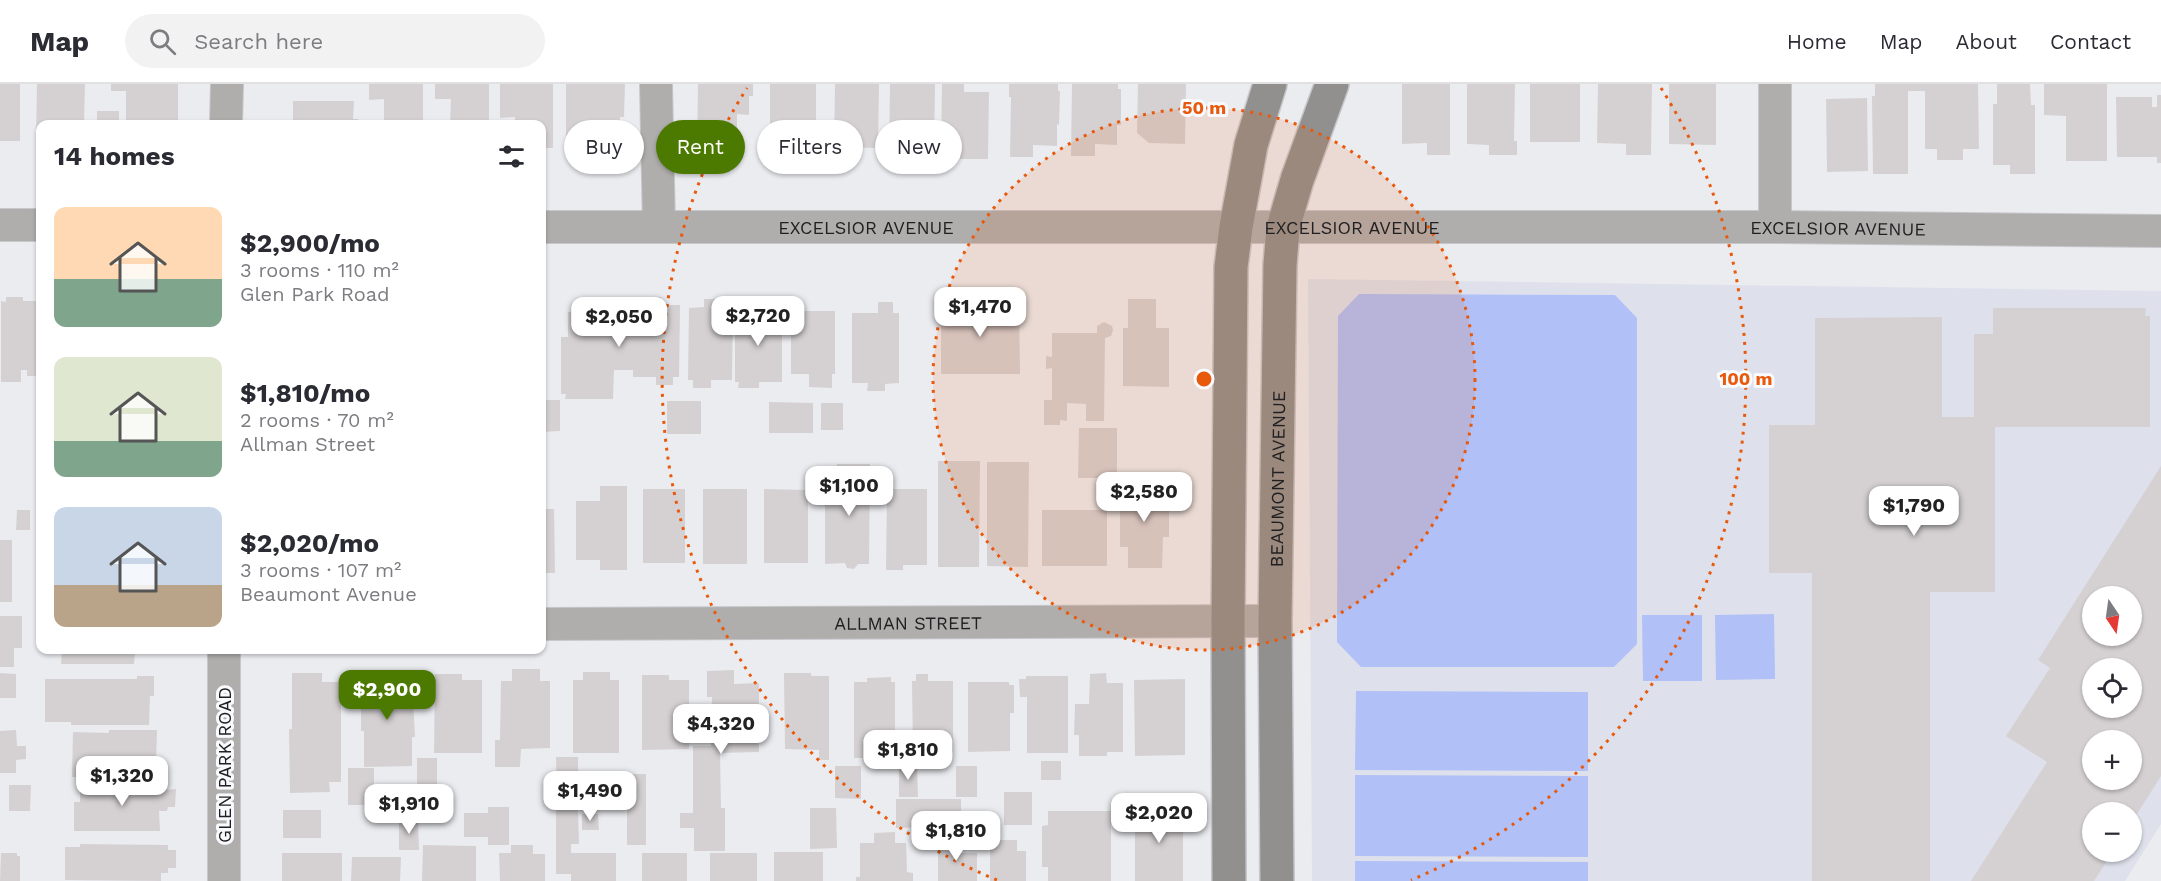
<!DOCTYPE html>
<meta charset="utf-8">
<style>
body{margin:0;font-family:"Work Sans",sans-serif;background:#f2f2f3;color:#2b2b33;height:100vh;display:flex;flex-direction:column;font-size:22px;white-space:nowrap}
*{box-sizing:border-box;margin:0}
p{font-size:20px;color:#7c7c81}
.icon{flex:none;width:33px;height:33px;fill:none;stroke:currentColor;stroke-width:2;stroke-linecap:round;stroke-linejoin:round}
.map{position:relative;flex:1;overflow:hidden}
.side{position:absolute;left:36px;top:36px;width:510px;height:534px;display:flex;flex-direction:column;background:#fff;border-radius:12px;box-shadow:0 2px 4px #0004}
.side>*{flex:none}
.banner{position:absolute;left:564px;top:36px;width:570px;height:54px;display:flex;gap:12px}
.needle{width:39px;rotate:167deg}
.buttons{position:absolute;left:2082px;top:502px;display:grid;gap:12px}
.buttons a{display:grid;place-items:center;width:60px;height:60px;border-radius:50%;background:#fff;box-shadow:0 2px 4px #0004;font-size:30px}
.price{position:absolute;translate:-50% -51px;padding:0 14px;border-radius:12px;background:#fff;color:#222;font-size:20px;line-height:39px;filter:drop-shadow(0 2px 3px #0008)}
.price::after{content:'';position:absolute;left:50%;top:36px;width:18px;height:14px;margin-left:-9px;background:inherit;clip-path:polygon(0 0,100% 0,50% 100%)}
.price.selected{background:#4c7a00;color:#fff}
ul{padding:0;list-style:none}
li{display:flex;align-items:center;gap:18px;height:150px;padding:0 18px}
li span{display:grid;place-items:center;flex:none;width:168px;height:120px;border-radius:12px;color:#555}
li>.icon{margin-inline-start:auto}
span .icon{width:72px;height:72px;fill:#fffc;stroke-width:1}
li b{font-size:26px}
h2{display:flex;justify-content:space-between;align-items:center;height:72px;padding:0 18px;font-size:26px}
.chip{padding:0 21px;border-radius:27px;background:#fff;box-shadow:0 2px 4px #0004;font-size:21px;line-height:54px}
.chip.selected{background:#4c7a00;color:#fff}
header{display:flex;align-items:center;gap:36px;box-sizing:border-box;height:84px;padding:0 30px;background:#fff;border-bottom:2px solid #e1e1e2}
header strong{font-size:28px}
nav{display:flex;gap:33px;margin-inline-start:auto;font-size:21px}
.search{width:420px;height:54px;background:#f2f2f3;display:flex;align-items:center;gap:15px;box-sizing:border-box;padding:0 21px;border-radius:33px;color:#7c7c81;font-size:22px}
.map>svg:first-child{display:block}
.built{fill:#dee1ec;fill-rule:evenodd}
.green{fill:#b1c0f6}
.building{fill:#d5d1d3;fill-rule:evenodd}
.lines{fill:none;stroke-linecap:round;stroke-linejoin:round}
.street-casing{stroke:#c6c7cb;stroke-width:34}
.secondary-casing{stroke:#c6c7cb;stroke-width:36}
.street{stroke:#b0aead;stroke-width:32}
.secondary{stroke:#92908e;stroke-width:33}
.ring{fill:none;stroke:#e8590c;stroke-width:3;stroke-dasharray:3 6}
.labels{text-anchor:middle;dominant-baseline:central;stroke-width:6;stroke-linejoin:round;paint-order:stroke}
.street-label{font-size:18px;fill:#202022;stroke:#f8fafe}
.centre{fill:#e8590c;stroke:#f8fafe;stroke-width:3}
.ring-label{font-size:18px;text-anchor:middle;font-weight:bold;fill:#e8590c;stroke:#f8fafe;stroke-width:6;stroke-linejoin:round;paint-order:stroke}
</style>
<header>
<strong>Map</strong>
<div class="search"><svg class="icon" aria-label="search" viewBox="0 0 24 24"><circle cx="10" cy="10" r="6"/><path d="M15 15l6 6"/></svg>Search here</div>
<nav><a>Home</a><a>Map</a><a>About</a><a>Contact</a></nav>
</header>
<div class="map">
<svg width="2161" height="797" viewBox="0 0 2161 797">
<rect width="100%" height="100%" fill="#ebecf0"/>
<path class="built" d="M1308,195L2161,207V740L2125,797H1312ZM2092,513H2132V552H2092ZM2092,585H2132V624H2092ZM2092,657H2132V696H2092ZM2092,729H2132V768H2092Z"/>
<g class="green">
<polygon points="1359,210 1615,211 1637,234 1637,560 1614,583 1361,583 1337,558 1338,232"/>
<polygon points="1774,530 1775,595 1716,596 1715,531"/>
<polygon points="1642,531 1702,531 1702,597 1643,597"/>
<polygon points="1356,607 1588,608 1588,687 1355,686"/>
<polygon points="1355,691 1588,692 1588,773 1355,772"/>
<polygon points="1355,777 1588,778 1588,797 1355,797"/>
</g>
<g class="building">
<rect x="0" y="0" width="20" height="57"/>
<polygon points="37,0 85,0 84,40 40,40 40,55 36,55"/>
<polygon points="111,0 178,0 178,40 126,40 126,7 111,7"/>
<polygon points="369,0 423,0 423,40 384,40 384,15 369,16"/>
<polygon points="435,0 489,0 489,40 450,40 451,15 435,15"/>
<polygon points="500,0 553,0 553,64 542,64 542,40 515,40 515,33 500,34"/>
<polygon points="566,0 625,0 624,33 620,33 619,64 594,64 594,67 569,67 569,63 566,64"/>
<polygon points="698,0 753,0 753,12 749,12 749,31 737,30 737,51 727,52 727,63 697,64"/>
<polygon points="770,0 816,0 816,73 791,73 791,64 783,64 783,52 770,52"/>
<polygon points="835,0 879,0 878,64 834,63"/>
<polygon points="890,0 935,0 934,67 889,66"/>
<polygon points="942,0 964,0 964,8 989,8 988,75 960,75 960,65 941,65"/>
<polygon points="1009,0 1058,0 1058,7 1060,7 1059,41 1057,40 1057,62 1033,61 1033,73 1010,73 1011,13 1009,13"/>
<polygon points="1072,0 1118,0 1118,5 1121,5 1121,41 1117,41 1117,61 1095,60 1095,72 1071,72"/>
<polygon points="1138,0 1186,0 1185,60 1149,59 1137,49"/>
<polygon points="1402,0 1450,0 1450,71 1427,71 1427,59 1402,60"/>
<polygon points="1467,0 1515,0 1514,57 1517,57 1517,71 1489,71 1489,61 1467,60"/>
<rect x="1530" y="0" width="50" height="58"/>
<polygon points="1598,0 1652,0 1651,71 1626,71 1626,60 1597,59"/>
<polygon points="1669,0 1716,0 1716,61 1669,60"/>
<polygon points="1875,0 1978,0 1979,65 1963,65 1963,76 1937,76 1937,65 1925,65 1925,7 1908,7 1908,90 1873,90 1872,12 1875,12"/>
<polygon points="1997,0 2030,0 2031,21 2035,21 2035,90 2010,90 2010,81 1993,81 1993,20 1997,20"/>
<polygon points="2044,0 2107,0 2107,77 2066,77 2066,32 2044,31"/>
<polygon points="2157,11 2161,11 2161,79 2157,79 2157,73 2117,73 2116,13 2152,13 2152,23 2157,23"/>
<polygon points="1867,14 1868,87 1827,88 1826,15"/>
<polygon points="293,17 354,17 353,35 358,35 358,40 293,40"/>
<rect x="97" y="27" width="22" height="13"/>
<polygon points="6,213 23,213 23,217 40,217 39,292 27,292 27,286 21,286 21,298 1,298 1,217 6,218"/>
<polygon points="650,213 661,213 661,221 680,221 679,293 673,293 673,301 656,301 656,293 633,293 633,286 614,286 613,315 565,315 566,310 561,310 561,253 568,253 568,228 582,228 582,217 614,218 614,239 633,240 633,220 650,221"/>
<polygon points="704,215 717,215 717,223 733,223 732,296 711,296 711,304 693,304 693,296 688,296 689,224 704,223"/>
<polygon points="1128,215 1156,215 1156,244 1169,244 1169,303 1123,302 1123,244 1128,244"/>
<polygon points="941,217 1019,217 1020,290 941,290"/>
<polygon points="878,218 893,218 893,229 899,229 899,299 885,300 885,307 867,307 868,299 852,299 852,229 878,229"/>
<polygon points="1993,224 2146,224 2145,232 2150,232 2150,343 1995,343 1995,508 1930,508 1930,797 1812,797 1812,489 1769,489 1769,341 1815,341 1815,234 1942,233 1942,333 1974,333 1974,250 1993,250"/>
<polygon points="735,225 782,225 782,298 759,298 759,304 738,304 739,298 735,298"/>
<polygon points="791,227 835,227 835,290 832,290 832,304 809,303 809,290 791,290"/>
<polygon points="1104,238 1112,242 1113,246 1111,252 1105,254 1104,337 1086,337 1086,320 1067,319 1067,337 1060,336 1060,341 1044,341 1044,316 1052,316 1052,284 1046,285 1046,272 1052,273 1052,249 1097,249 1097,242"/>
<polygon points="542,316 560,316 560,347 542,348"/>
<rect x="667" y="317" width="34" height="33"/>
<polygon points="769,318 813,319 813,349 769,349"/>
<rect x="821" y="319" width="22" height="27"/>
<polygon points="1079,344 1117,344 1117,394 1078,394"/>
<polygon points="938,377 980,377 979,483 938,483"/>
<polygon points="987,378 1029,378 1028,483 987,482"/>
<polygon points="837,380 870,380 869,480 858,480 854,485 847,484 845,479 825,480 825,407 837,407"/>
<path d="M2161,382V692L2132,738V729H2092V768H2113L2094,797H1971L2047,678L2006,652L2050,584L2038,576ZM2092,513H2132V552H2092ZM2092,585H2132V624H2092ZM2092,657H2132V696H2092Z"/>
<polygon points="1120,400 1169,400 1169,453 1163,453 1162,484 1128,484 1128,463 1120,463"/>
<polygon points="600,402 627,402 627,486 600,486 600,476 576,476 576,417 600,417"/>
<rect x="643" y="405" width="42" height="74"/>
<rect x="703" y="405" width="44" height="75"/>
<polygon points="764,405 808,406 808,479 764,479"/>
<polygon points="887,405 927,405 927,481 903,481 903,486 886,486"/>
<polygon points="542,425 554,425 555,489 542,489"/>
<polygon points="17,426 30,426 30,446 16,446"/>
<rect x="1042" y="426" width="65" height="56"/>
<rect x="0" y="456" width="12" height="62"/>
<polygon points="0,532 22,532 22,564 14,564 14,583 0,583"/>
<polygon points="62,566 159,566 159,568 135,568 134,580 61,580"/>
<polygon points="512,585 540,585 540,597 550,597 550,664 521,665 520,683 495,683 495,656 500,656 501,597 512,597"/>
<polygon points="734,586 734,600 759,599 759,668 720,669 721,724 725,724 725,767 694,767 694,744 680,744 680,729 693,729 693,662 711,662 712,613 707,613 707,587"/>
<polygon points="366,588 394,588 393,597 412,597 415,653 412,653 412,682 364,683 364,647 361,647 361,618 364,617 364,597 366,597"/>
<polygon points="583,588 610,588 610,596 619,596 619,669 573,669 573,596 583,596"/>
<polygon points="0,589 16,590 16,614 0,614"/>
<polygon points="292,589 322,589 322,598 341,598 341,698 329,698 330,708 290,709 289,645 292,645"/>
<polygon points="784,589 811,589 811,592 829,592 829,676 819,676 819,666 785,665"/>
<polygon points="1106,589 1107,599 1123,599 1123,668 1107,668 1107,672 1079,672 1079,651 1074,651 1075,620 1089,620 1090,590"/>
<polygon points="435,590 462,590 462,596 482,596 482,669 434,669"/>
<polygon points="916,590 928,590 928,597 953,597 953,668 926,668 926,673 917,672 917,668 913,668 912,597 916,597"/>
<polygon points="642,591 669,591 669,596 689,596 689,665 642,666"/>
<polygon points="137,592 154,592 154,612 150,612 149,641 71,641 71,638 45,638 45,595 137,595"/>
<polygon points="1026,592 1068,592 1068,669 1027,669 1027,613 1020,613 1019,595 1026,595"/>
<polygon points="891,593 891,598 895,598 895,668 868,668 867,674 854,674 854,598 867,598 867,594"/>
<polygon points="1185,595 1185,671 1135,672 1134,596"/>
<polygon points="968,598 1009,598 1009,601 1014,601 1014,629 1010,629 1010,667 968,668"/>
<polygon points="16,646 17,662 26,662 26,675 16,676 16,689 0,689 0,647"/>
<polygon points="109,646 157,646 156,680 144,680 143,694 72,693 73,648 109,649"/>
<polygon points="556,673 578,673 578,716 557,716"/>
<rect x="417" y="674" width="20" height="30"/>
<rect x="1041" y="677" width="20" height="19"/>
<polygon points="899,680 917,680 918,713 899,713"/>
<polygon points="835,682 861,682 861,715 835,714"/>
<rect x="956" y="682" width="21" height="31"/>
<rect x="348" y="684" width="26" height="37"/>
<rect x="627" y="690" width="19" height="71"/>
<polygon points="167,699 167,706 176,705 175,723 168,723 167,727 159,727 160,747 74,747 74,718 80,718 80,700"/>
<polygon points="9,701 31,701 30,727 9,727"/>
<rect x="1004" y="708" width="28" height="33"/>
<polygon points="896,715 961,715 961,742 896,744"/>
<polygon points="488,723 509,723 509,761 488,761 488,753 464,753 464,729 488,729"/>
<polygon points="810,724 836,724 837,764 810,765"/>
<rect x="1135" y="724" width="48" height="73"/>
<rect x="283" y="726" width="38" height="28"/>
<polygon points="556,726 578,726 579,760 571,760 571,769 616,769 616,797 571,797 571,790 556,790"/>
<polygon points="1048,727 1111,727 1111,797 1048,797 1048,783 1042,783 1042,742 1048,741"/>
<polygon points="582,730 598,730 599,746 582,746"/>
<polygon points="399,736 418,736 419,766 399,766"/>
<polygon points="895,748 895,759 906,759 907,788 913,789 913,797 856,797 856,793 860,793 860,759 874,759 874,749"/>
<polygon points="938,755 961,755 961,769 977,769 977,797 938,797"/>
<polygon points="990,756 1017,756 1017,767 1026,767 1026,797 990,797"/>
<polygon points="80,760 168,761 168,766 176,766 176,784 168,784 168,789 161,789 161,797 65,796 65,763 80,763"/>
<polygon points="423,761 476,762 476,797 422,797"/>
<polygon points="511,761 533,761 533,770 545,770 545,797 500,797 499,769 511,769"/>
<rect x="774" y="768" width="49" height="29"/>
<polygon points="1,769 17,769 17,772 20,772 20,797 0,797"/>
<rect x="282" y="769" width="60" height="28"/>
<rect x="642" y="769" width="45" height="28"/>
<rect x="710" y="769" width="47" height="28"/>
<polygon points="352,773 401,773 400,797 351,797"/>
</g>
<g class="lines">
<g class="street-casing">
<g id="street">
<polyline points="656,0 659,143"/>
<polyline points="226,40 227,0"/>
<polyline points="0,141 40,141"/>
<path id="s1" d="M542,143H1775L2161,147"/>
<polyline points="1775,143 1775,0"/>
<path id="s2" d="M542,540L1275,537"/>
<polyline points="224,797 224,566"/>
</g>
</g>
<g class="secondary-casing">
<g id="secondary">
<polyline points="1229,797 1228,537 1231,183 1236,143 1251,61 1270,0"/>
<path id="s3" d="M1277,797L1275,537L1280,181L1283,144L1297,96L1332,0"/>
</g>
</g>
<use href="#street" class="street"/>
<use href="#secondary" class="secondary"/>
</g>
<circle cx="1204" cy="295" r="271" fill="#e8590c" fill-opacity=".12"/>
<g class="ring">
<circle cx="1204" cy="295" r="271"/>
<path d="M997 796A542 542 0 0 1 747 4M1661 4A542 542 0 0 1 1411 796"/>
</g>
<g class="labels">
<g class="street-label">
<text stroke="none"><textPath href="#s1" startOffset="324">EXCELSIOR AVENUE</textPath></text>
<text stroke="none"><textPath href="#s1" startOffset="810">EXCELSIOR AVENUE</textPath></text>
<text stroke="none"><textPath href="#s1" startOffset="1296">EXCELSIOR AVENUE</textPath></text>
<text stroke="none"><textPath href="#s3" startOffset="402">BEAUMONT AVENUE</textPath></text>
<text stroke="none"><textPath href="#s2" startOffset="366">ALLMAN STREET</textPath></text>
<text transform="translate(224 681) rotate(-90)">GLEN PARK ROAD</text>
</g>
</g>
<circle cx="1204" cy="295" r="9" class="centre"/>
<g class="ring-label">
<text x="1204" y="30">50 m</text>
<text x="1746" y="301">100 m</text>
</g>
</svg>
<div class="buttons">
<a><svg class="needle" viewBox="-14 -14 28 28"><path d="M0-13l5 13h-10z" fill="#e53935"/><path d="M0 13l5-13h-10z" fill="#7c7c81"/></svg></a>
<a><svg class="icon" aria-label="locate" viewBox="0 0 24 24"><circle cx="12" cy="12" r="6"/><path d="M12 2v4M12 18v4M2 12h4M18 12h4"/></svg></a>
<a>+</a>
<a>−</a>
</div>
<b class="price" style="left:980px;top:254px">$1,470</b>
<b class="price" style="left:758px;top:263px">$2,720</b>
<b class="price" style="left:619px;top:264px">$2,050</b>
<b class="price" style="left:849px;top:433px">$1,100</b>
<b class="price" style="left:1144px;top:439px">$2,580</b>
<b class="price" style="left:1914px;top:453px">$1,790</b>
<b class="price selected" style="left:387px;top:637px">$2,900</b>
<b class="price" style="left:721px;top:671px">$4,320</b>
<b class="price" style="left:908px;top:697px">$1,810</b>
<b class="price" style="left:122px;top:723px">$1,320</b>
<b class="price" style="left:590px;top:738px">$1,490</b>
<b class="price" style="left:409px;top:751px">$1,910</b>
<b class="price" style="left:1159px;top:760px">$2,020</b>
<b class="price" style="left:956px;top:778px">$1,810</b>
<div class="banner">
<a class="chip">Buy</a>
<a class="chip selected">Rent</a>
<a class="chip">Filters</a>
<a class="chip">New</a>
</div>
<section class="side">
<h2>14 homes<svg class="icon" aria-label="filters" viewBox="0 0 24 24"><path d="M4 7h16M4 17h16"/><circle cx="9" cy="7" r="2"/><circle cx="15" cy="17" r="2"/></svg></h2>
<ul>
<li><span style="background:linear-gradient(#ffd9b3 60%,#7fa58c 0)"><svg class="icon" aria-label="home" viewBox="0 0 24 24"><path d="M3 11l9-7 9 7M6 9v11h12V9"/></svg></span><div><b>$2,900/mo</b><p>3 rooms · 110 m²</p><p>Glen Park Road</p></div></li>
<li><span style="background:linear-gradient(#dfe7d0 70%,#7fa58c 0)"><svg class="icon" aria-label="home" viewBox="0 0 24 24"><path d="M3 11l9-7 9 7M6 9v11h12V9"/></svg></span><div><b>$1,810/mo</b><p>2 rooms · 70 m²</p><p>Allman Street</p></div></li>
<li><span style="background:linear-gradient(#c9d6e8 65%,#b9a48a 0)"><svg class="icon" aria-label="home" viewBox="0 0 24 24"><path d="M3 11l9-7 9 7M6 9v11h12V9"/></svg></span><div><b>$2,020/mo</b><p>3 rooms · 107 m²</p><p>Beaumont Avenue</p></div></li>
</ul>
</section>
</div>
